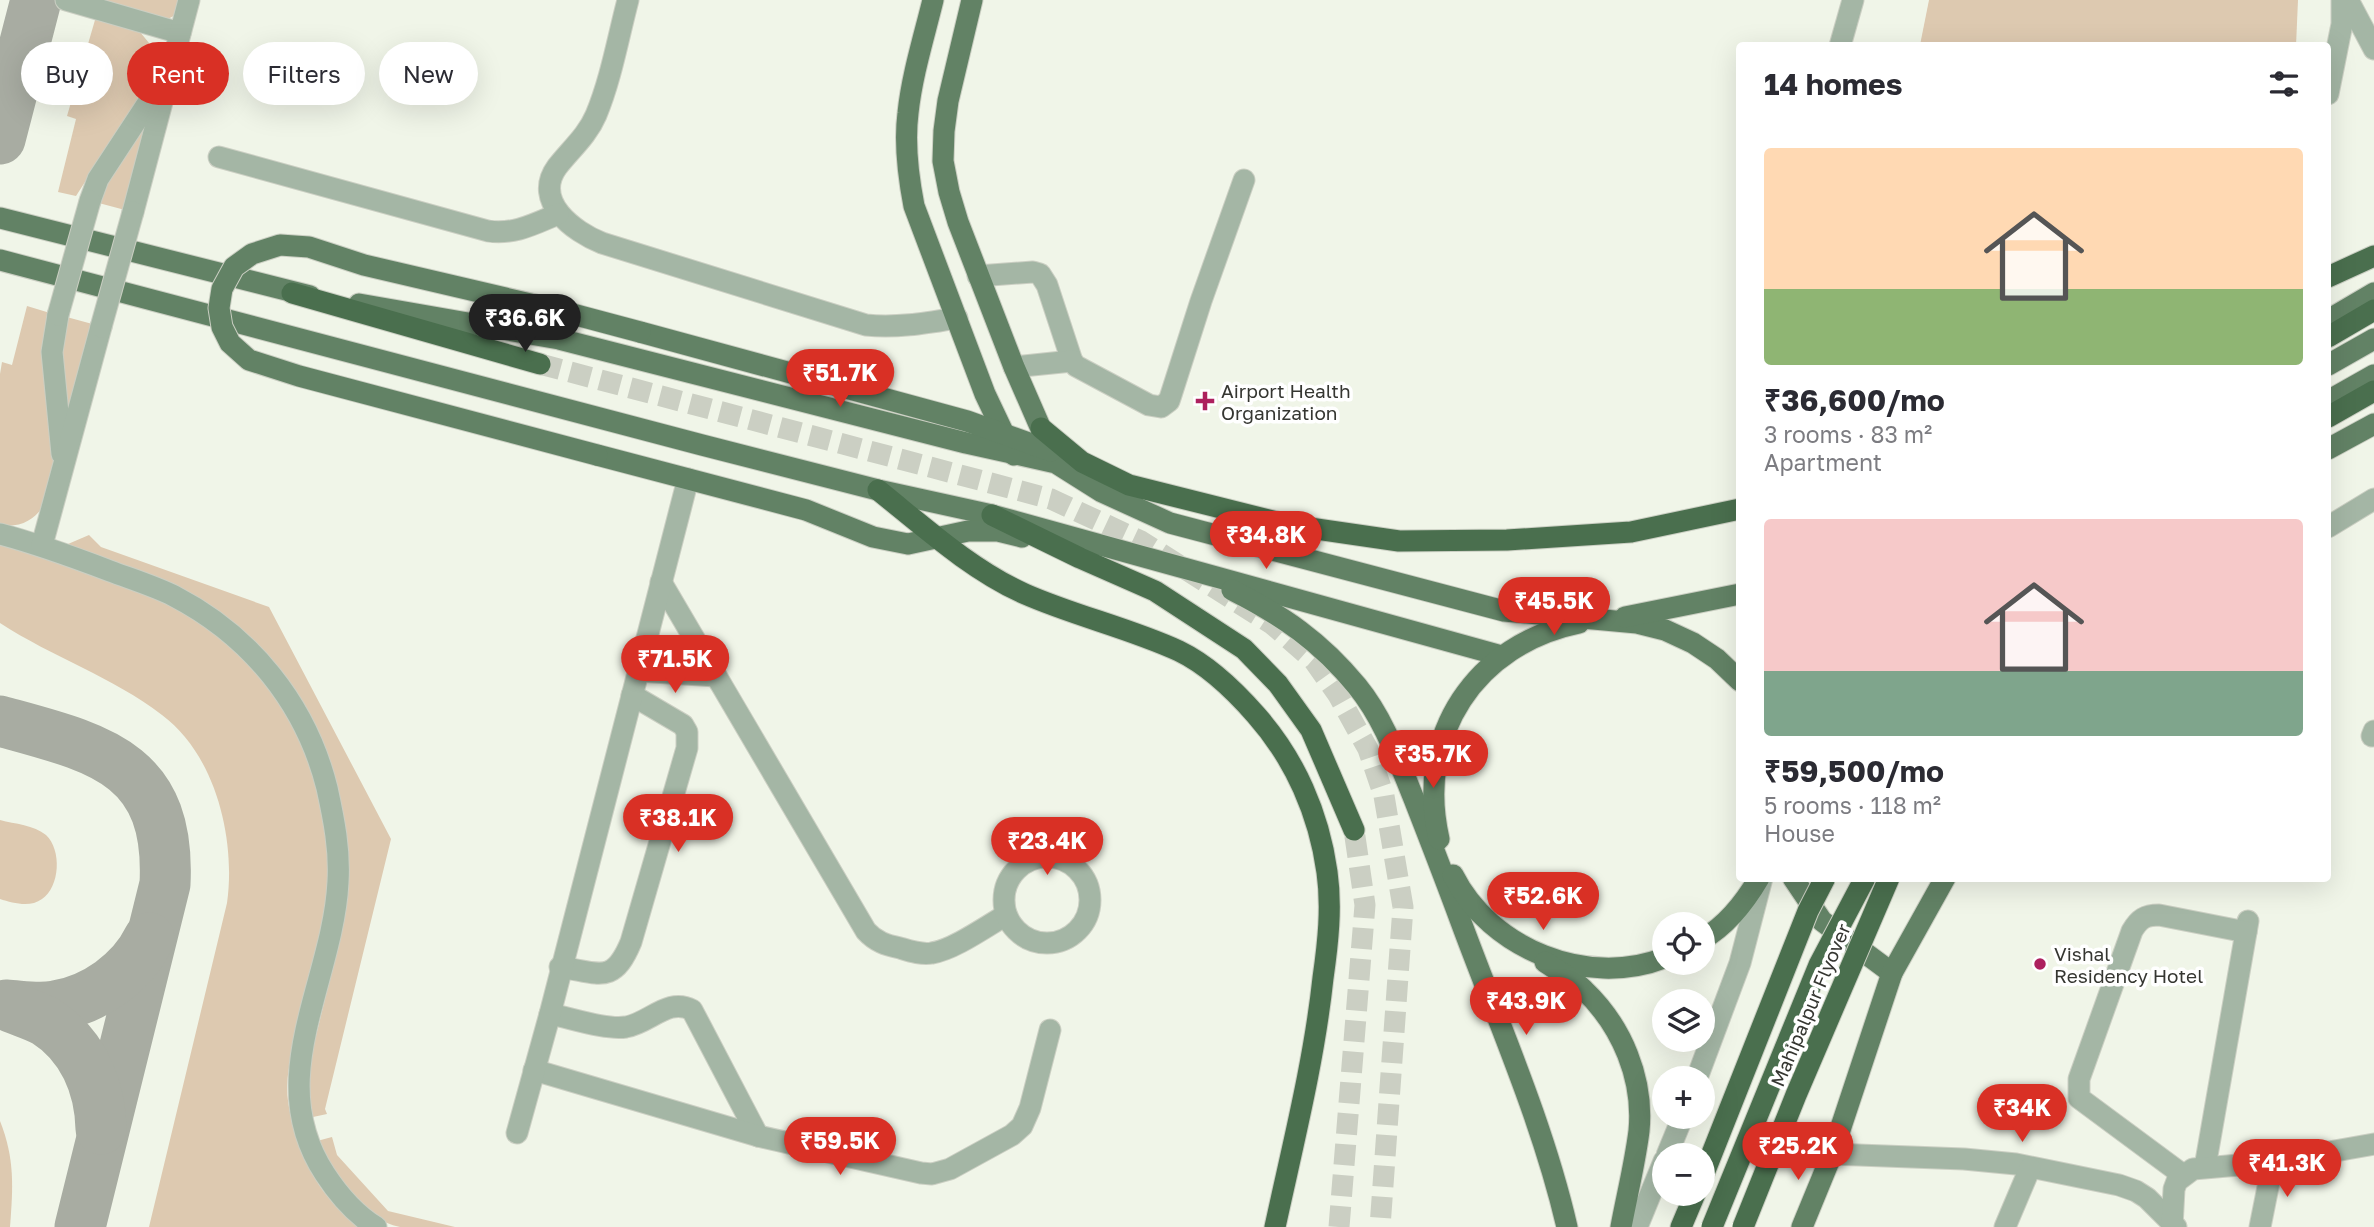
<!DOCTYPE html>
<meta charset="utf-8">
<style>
body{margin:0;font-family:"Golos Text",sans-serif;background:#f2f2f3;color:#2b2b33;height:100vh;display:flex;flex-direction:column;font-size:26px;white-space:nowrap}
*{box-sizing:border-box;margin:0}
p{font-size:23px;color:#7c7c81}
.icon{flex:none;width:38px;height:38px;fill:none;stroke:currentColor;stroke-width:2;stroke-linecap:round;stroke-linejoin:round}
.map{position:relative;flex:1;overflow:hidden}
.details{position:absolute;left:1736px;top:42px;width:595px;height:840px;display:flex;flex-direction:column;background:#fff;border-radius:7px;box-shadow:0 7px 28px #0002}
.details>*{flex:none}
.guide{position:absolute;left:21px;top:42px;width:665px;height:63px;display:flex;gap:14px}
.buttons{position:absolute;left:1652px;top:912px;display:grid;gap:14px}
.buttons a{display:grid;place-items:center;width:63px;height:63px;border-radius:50%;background:#fff;box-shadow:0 7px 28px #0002;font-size:35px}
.price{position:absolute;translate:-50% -60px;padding:0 16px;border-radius:24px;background:#d93025;color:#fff;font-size:23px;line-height:46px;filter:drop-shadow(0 2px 4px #0008)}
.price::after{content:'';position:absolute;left:50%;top:42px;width:21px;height:16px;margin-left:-10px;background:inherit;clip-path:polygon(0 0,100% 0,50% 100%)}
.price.current{background:#222;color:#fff}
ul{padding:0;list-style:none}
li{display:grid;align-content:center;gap:14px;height:371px;padding:0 28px}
li span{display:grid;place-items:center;height:217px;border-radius:7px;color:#555}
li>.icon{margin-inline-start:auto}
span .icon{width:126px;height:126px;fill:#fffc;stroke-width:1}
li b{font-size:30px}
h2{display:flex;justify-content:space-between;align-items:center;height:84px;padding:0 28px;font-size:30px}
.tag{padding:0 24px;border-radius:32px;background:#fff;box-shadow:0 7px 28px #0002;font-size:24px;line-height:63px}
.tag.current{background:#d93025;color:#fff}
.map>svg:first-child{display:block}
.green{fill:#ddc9b0}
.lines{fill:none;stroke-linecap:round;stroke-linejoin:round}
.taxiway{stroke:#a8aca2;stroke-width:51}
.highway-tunnel{stroke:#cbcfc3;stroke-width:21;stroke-dasharray:21 10;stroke-linecap:butt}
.minor-casing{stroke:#cbcfc3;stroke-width:23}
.major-casing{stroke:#cbcfc3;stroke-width:23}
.highway-casing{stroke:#cbcfc3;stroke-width:23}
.minor{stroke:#a4b6a5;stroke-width:21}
.major{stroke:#628265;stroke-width:21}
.highway{stroke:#4a6f4e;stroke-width:21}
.minor-bridge-casing{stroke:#cbcfc3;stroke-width:23;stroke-linecap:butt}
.major-bridge-casing{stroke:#cbcfc3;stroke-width:23;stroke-linecap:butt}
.highway-bridge-casing{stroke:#cbcfc3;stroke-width:23;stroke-linecap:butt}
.minor-bridge{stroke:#a4b6a5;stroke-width:21}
.major-bridge{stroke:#628265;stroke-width:21}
.highway-bridge{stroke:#4a6f4e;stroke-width:21}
.poi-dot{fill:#ad205e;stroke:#fff;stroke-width:2.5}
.labels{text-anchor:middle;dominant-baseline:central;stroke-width:7;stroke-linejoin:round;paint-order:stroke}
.poi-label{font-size:19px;fill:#353631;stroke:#fff;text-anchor:start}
.street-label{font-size:19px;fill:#353631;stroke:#fff}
</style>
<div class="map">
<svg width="2374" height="1227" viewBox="0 0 2374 1227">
<rect width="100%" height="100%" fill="#f0f5e8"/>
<g class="green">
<polygon points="107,0 182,0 179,13 168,19 108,5"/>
<polygon points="1929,0 2298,0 2296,46 1920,45"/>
<polygon points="103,18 129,25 140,32 149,43 152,60 150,76 140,96 76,196 58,192 76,119 67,116 95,20"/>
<polygon points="157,100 125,210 95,202"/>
<path d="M27,306L50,313C51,342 53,370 54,399C55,420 58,443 57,463C54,496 38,531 0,525V374L2,362L12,365Z"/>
<polygon points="63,316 96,325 68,435 58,353"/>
<polygon points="89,535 101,547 269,607 391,839 325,1109 327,1114 313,1117 310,1109 308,1078 313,1048 338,946 348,863 346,831 341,804 335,779 312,718 277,667 68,544"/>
<path d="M0,545C72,566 148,587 212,629C284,677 334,793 329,879C327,927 310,977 299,1024C294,1045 288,1065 287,1086C287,1110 295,1132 303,1153C313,1182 335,1210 361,1227H149L227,903C236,840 216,755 162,715C113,677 52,657 0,623Z"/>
<path d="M0,820C15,824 34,825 46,835C62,850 60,887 42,899C30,908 13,903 0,899Z"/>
<path d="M0,1121C15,1159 13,1187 10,1227H0Z"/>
<path d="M332,1137L337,1155L388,1211L455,1227C438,1227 417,1227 400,1227C363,1221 334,1170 317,1141Z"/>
</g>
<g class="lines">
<g class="taxiway">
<polyline points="0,139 36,0"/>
<path d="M0,721C98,748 171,762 165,884L80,1227"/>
<path d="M6,1005C23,1006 39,1009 55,1006C94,1000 132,973 149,938"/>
<path d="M9,1006C20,1011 34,1015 45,1021C83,1045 100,1086 101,1129"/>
</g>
<g class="highway-tunnel">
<polyline points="540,364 1051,499 1141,541 1273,625 1314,661 1338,695 1368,749 1384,796 1403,907 1380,1227"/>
<polyline points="1339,1227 1365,905 1354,830"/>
</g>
<g class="minor-casing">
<g id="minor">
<polyline points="66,0 180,33"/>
<path d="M628,0C618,38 611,79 596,115C587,136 571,149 557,167C532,201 574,232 602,243L866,325C898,328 926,323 957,318"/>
<polyline points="2348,0 2374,49"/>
<polyline points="1840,46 1853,0"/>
<polyline points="2328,94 2342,24 2342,0"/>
<path d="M219,157L488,231C514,235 534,224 558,214"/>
<polyline points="90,201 98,179 159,86"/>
<polyline points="133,212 189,0"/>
<polyline points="978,276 1033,272 1040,274 1047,285 1072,361 1076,366 1149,405 1161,407 1169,401 1171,395 1201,301 1244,180"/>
<polyline points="58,315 52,352 62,454"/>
<polyline points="1014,367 1072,361"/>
<polyline points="2328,527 2374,499"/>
<path d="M0,534C38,544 73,557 110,571C131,579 154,586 174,596C251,636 306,704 327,788C334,820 340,850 338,882C333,982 262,1079 325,1174C338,1194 355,1214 376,1227"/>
<polyline points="42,545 101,327"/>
<path d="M661,582L866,931C876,942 886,945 900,948C910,951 922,955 932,953C953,950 987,926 1006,915"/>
<polyline points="638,671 716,676"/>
<polyline points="2372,736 2374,731"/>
<circle cx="1047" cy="900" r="43"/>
<path d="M560,967C600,973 613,985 631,942L687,748V732L683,725L632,695"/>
<path d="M550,1014C571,1018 605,1030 626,1027C650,1023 668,997 692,1010L758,1136"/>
<polyline points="534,1070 758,1136 921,1173 932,1174 950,1169 1012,1135 1022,1126 1030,1108 1050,1030"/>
<polyline points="1697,1078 1740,963 1762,878"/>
<polyline points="517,1133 550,1014 688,479"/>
<polyline points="1832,1154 1964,1159 2016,1164 2119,1185 2136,1191 2147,1198 2176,1227"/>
<polyline points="1667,1155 1683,1116"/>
<polyline points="2205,1167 2248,921"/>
<path d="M2183,1175L2079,1098V1079L2132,931C2139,919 2145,915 2159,915L2246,932"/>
<polyline points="1637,1227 1664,1161"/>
<polyline points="2005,1227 2030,1168"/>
<polyline points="2172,1227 2174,1189 2177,1181 2193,1169 2273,1162 2374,1144"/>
<polyline points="2260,1227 2273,1162"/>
</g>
</g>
<g class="major-casing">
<g id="major">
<path d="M933,0C924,37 912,75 908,113C904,144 908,175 914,206L985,394L1014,455"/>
<polyline points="972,0 948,101 944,131 943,161 949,192 958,222 1014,367 1048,445"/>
<polyline points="0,218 310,296"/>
<polyline points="0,260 702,445 878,490 992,515 1502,656"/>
<polyline points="359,304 559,339 966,443 1056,463 1102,492 1170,523 1504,611 1637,623 1665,630 1693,643 1717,659 1740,681"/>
<polyline points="2328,320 2374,293"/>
<polyline points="640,332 967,421 1051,451"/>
<polyline points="2328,365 2374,339"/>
<polyline points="2328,401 2374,375"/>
<polyline points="2328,449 2374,424"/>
<polyline points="597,455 806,510 873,537 908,544 968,531 998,531 1022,537"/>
<path d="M1232,590C1283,616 1320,641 1357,686C1384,719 1398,760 1414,799C1430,840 1446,881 1461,922C1498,1022 1543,1123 1567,1227"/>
<polyline points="1625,617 1740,594"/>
<path d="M1439,839C1415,735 1476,644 1579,623"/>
<path d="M1453,875C1490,949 1587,988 1664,958"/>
<polyline points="1793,878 1822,921 1892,973"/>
<path d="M1703,939C1727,925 1745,902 1759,878"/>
<path d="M1545,962C1558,971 1573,979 1584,990C1622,1026 1644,1079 1639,1131C1635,1163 1627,1195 1621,1227"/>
<polyline points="1802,1227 1832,1154 1892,973 1945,878"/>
</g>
</g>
<g class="highway-casing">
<g id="highway">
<polyline points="2328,277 2374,256"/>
<polyline points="292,293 540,364"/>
<polyline points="2328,337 2374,310"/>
<polyline points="2328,417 2374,391"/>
<polyline points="1041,428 1082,462 1129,485 1289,525 1399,541 1507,540 1631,532 1740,509"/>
<path d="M878,490C923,526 971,570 1025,594C1075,616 1129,628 1179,651C1208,665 1235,691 1256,715C1295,759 1319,814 1327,872C1332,907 1328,943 1323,978C1314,1062 1293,1144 1275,1227"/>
<polyline points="992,515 1080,558 1155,591 1244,649 1278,684 1311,730 1354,830"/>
<polyline points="1681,1227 1695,1194"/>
</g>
</g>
<use href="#minor" class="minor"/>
<use href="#major" class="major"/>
<use href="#highway" class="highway"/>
<g class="minor-bridge-casing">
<g id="minor-bridge">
<polyline points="58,315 90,201"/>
<polyline points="101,327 133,212"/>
</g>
</g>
<g class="major-bridge-casing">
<polyline id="major-bridge" points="597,455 299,376 249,360 230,343 222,327 219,308 222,289 234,267 252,254 280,245 309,247 364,265 565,312 640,332"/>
</g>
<g class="highway-bridge-casing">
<g id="highway-bridge">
<polyline points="1703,1176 1808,911 1825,878"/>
<polyline points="1712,1227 1819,965 1865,878"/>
<polyline points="1743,1227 1796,1095 1889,878"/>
</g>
</g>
<use href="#minor-bridge" class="minor-bridge"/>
<use href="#major-bridge" class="major-bridge"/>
<use href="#highway-bridge" class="highway-bridge"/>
</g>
<g class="poi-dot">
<path d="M1201.5 390.5h7v7h7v7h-7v7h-7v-7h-7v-7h7z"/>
<circle cx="2040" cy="964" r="7"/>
</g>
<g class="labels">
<g class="poi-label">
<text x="1221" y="390">Airport Health<tspan x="1221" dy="22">Organization</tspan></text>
<text x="2054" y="953">Vishal<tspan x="2054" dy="22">Residency Hotel</tspan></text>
</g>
<g class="street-label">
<text transform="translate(1810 1005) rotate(-67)">Mahipalpur Flyover</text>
</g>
</g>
</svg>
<div class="buttons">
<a><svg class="icon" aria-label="locate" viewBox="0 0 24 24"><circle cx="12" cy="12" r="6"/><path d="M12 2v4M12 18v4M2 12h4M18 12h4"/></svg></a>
<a><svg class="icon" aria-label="layers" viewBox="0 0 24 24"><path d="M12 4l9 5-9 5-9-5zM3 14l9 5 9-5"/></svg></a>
<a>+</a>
<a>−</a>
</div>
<b class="price current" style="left:525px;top:354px">₹36.6K</b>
<b class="price" style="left:840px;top:409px">₹51.7K</b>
<b class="price" style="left:1266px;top:571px">₹34.8K</b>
<b class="price" style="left:1554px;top:637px">₹45.5K</b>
<b class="price" style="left:675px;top:695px">₹71.5K</b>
<b class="price" style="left:1433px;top:790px">₹35.7K</b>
<b class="price" style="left:678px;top:854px">₹38.1K</b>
<b class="price" style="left:1047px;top:877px">₹23.4K</b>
<b class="price" style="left:1543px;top:932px">₹52.6K</b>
<b class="price" style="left:1526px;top:1037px">₹43.9K</b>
<b class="price" style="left:2022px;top:1144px">₹34K</b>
<b class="price" style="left:840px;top:1177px">₹59.5K</b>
<b class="price" style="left:1798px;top:1182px">₹25.2K</b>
<b class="price" style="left:2287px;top:1199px">₹41.3K</b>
<div class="guide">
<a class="tag">Buy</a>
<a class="tag current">Rent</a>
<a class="tag">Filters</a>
<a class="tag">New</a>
</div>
<section class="details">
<h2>14 homes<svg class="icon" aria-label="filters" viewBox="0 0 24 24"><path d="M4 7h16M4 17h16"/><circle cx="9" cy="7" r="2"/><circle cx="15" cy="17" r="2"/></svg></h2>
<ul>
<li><span style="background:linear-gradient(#ffd9b3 65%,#8fb573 0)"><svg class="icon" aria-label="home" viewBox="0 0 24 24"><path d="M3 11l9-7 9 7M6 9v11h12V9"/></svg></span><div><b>₹36,600/mo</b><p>3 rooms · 83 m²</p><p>Apartment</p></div></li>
<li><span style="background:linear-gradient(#f6c9c9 70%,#7fa58c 0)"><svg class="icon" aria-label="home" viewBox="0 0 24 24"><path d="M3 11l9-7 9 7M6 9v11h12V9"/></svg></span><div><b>₹59,500/mo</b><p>5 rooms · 118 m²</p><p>House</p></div></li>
</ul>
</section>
</div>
